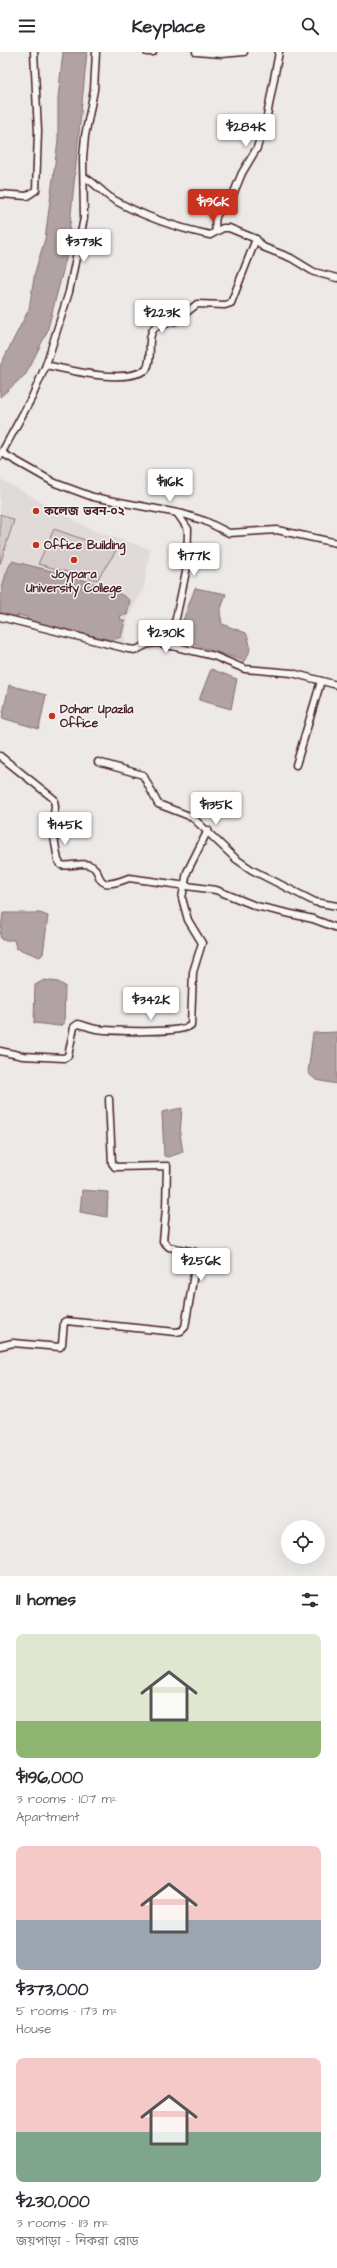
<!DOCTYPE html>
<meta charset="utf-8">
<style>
body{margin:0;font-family:"Architects Daughter","Noto Sans Bengali",sans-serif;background:#f2f2f3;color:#2b2b33;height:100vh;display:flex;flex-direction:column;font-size:15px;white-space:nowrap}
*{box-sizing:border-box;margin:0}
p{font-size:13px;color:#7c7c81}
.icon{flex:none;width:22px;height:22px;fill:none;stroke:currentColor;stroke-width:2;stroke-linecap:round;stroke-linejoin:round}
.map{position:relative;height:1524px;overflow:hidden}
.panel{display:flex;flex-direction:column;background:#fff;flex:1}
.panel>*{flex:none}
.buttons{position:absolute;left:281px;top:1468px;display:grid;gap:8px}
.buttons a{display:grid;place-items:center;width:44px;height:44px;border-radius:50%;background:#fff;box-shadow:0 4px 16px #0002;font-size:20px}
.price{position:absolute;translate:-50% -34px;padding:0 9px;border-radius:4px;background:#fff;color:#222;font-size:13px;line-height:26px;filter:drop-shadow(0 1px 2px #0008)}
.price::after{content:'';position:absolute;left:50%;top:24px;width:12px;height:9px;margin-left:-6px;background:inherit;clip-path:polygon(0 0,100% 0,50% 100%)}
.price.current{background:#c8321e;color:#fff}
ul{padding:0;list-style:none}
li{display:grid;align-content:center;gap:8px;height:212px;padding:0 16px}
li span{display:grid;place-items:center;height:124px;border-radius:8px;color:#555}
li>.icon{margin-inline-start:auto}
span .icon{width:72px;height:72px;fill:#fffc;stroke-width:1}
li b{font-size:17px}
h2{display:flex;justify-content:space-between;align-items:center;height:48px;padding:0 16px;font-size:17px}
header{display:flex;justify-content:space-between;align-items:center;height:52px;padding:0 16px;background:#fff;font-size:18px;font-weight:700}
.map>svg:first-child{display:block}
.built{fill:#e0dad8}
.green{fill:#d4cbca;stroke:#8f757a}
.water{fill:#b1a2a3;stroke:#886e73}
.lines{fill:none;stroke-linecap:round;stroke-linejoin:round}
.minor-casing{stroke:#4a1f2b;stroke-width:9}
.minor{stroke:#f6f6f2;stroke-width:6}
.poi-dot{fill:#c8321e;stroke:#f6f6f2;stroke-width:1.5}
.labels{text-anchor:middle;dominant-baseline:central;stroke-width:3;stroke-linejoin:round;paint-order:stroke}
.poi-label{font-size:12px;font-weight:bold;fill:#4a1f2b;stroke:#f6f6f2;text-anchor:start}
</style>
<header><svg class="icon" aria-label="menu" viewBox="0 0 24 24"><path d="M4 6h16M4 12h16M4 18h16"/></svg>Keyplace<svg class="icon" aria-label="search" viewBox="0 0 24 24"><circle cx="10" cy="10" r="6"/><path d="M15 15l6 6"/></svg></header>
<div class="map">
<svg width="337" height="1524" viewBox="0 0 337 1524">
<rect width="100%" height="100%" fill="#ece9e6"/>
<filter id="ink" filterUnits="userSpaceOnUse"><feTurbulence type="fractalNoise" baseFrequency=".025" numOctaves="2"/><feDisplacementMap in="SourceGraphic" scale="8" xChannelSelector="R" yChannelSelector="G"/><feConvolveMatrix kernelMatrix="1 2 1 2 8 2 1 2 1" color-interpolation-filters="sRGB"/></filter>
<g filter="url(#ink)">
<polygon class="built" points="0,427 94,479 150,497 144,534 128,567 124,594 0,564"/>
<g class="green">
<polygon points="0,462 14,468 0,512"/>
<polygon points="54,477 116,499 97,528 38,512"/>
</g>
<g class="water">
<polygon points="63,0 87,0 67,203 47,280 26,322 0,345 0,314 29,257 35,220 45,187 58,88 58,46"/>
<path d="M12,509C38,516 114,532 130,549L127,563H121L120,567L125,569L121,585L112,588L26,569L27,565L18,563L17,567L0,562C0,544 3,524 12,509Z"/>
<path d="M195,536L226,542L220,560L222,572L246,581C251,591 252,601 244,609L179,588L182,571Z"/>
<polygon points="211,617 237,627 231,657 199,648"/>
<polygon points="9,633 46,643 39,677 2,666"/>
<polygon points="3,861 40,861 48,864 43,902 40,905 16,896 14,888 2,888 0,884"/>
<polygon points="44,928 58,930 65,934 64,972 59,974 34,971 35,933"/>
<polygon points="337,980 337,1032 316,1028 308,1021 313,981"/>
<polygon points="182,1056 180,1082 183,1100 169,1105 164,1104 162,1060"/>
<polygon points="82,1138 108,1140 107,1165 80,1160"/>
</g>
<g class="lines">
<g class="minor-casing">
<g id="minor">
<polyline points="147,0 153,0"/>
<polyline points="196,0 221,2 244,0"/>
<path d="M84,125C96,131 104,143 116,149C145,165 178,176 210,183L223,176H229L256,187L263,195L291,206L314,220L337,226"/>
<polyline points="0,142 27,144 36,138 38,79 34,0"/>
<path d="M216,179C214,168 215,158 228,155L242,121L257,96L267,64L279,0"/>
<path d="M46,313C73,319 122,332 146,318C154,305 145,287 155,275L176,269L197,252L225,253L231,251L256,187"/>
<polyline points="2,401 55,431 93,445 183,462 205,469 229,481 277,478 337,491"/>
<polyline points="0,404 32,345 46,313 69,240 84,166 83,106 85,84 94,38 96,0"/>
<polyline points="0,565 128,597 136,598 148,592 160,591 214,604 245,617 292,621 337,633"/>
<polyline points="170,594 187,515 188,477 177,461"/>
<path d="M0,704L54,747L55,755L52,774L58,808L61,813C70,815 81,810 89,813C106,818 89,842 129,826L216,838L256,854L313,867L337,876"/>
<polyline points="98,710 143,723 158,752 192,765 236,807 252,818 315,850 337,854"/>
<polyline points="296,713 321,629"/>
<path d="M0,999L23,1004L64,1006L68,1004L74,975L78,972C84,973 90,976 96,977C111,979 182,982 191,973L193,920L202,891L188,868L182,846L187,820L208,778"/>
<polyline points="0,1294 13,1291 60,1295 62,1292 64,1270 66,1269 176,1280 181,1279 185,1275 197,1204 195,1200 169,1195 163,1189 166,1157 167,1114 115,1115 112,1111 109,1047"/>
</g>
</g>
<use href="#minor" class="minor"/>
</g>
</g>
<g class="poi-dot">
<circle cx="36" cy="459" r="4"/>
<circle cx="36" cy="493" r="4"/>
<circle cx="74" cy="508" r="4"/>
<circle cx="52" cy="664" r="4"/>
</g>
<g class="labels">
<g class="poi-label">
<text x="44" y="459">কলেজ ভবন-০২</text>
<text x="44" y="493">Office Building</text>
<text x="74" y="522" text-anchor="middle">Joypara<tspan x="74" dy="14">University College</tspan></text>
<text x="60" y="657">Dohar Upazila<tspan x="60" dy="14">Office</tspan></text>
</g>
</g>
</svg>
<div class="buttons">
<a><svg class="icon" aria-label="locate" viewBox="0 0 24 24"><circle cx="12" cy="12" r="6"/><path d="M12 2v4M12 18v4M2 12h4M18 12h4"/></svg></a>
</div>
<b class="price" style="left:246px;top:96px">$284K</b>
<b class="price current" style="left:213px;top:171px">$196K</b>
<b class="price" style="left:84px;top:211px">$373K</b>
<b class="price" style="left:162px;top:282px">$223K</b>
<b class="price" style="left:170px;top:451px">$116K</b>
<b class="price" style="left:194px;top:525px">$177K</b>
<b class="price" style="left:166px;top:602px">$230K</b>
<b class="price" style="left:216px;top:774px">$135K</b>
<b class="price" style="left:65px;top:794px">$145K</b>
<b class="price" style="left:151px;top:969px">$342K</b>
<b class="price" style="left:201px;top:1230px">$256K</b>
</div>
<section class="panel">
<h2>11 homes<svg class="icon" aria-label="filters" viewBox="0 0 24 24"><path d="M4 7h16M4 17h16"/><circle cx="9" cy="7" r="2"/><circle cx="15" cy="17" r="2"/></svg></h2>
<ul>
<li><span style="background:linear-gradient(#dfe7d0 70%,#8fb573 0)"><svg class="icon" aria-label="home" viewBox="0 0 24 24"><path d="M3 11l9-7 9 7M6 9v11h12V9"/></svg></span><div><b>$196,000</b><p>3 rooms · 107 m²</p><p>Apartment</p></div></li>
<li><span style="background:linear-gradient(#f6c9c9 60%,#9aa5b1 0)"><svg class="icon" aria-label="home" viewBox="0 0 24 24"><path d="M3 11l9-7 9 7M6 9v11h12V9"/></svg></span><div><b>$373,000</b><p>5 rooms · 173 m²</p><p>House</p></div></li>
<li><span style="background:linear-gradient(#f6c9c9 60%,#7fa58c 0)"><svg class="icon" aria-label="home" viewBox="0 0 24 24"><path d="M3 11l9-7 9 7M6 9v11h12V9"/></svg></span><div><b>$230,000</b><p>3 rooms · 113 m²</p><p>জয়পাড়া - নিকরা রোড</p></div></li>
</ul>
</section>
